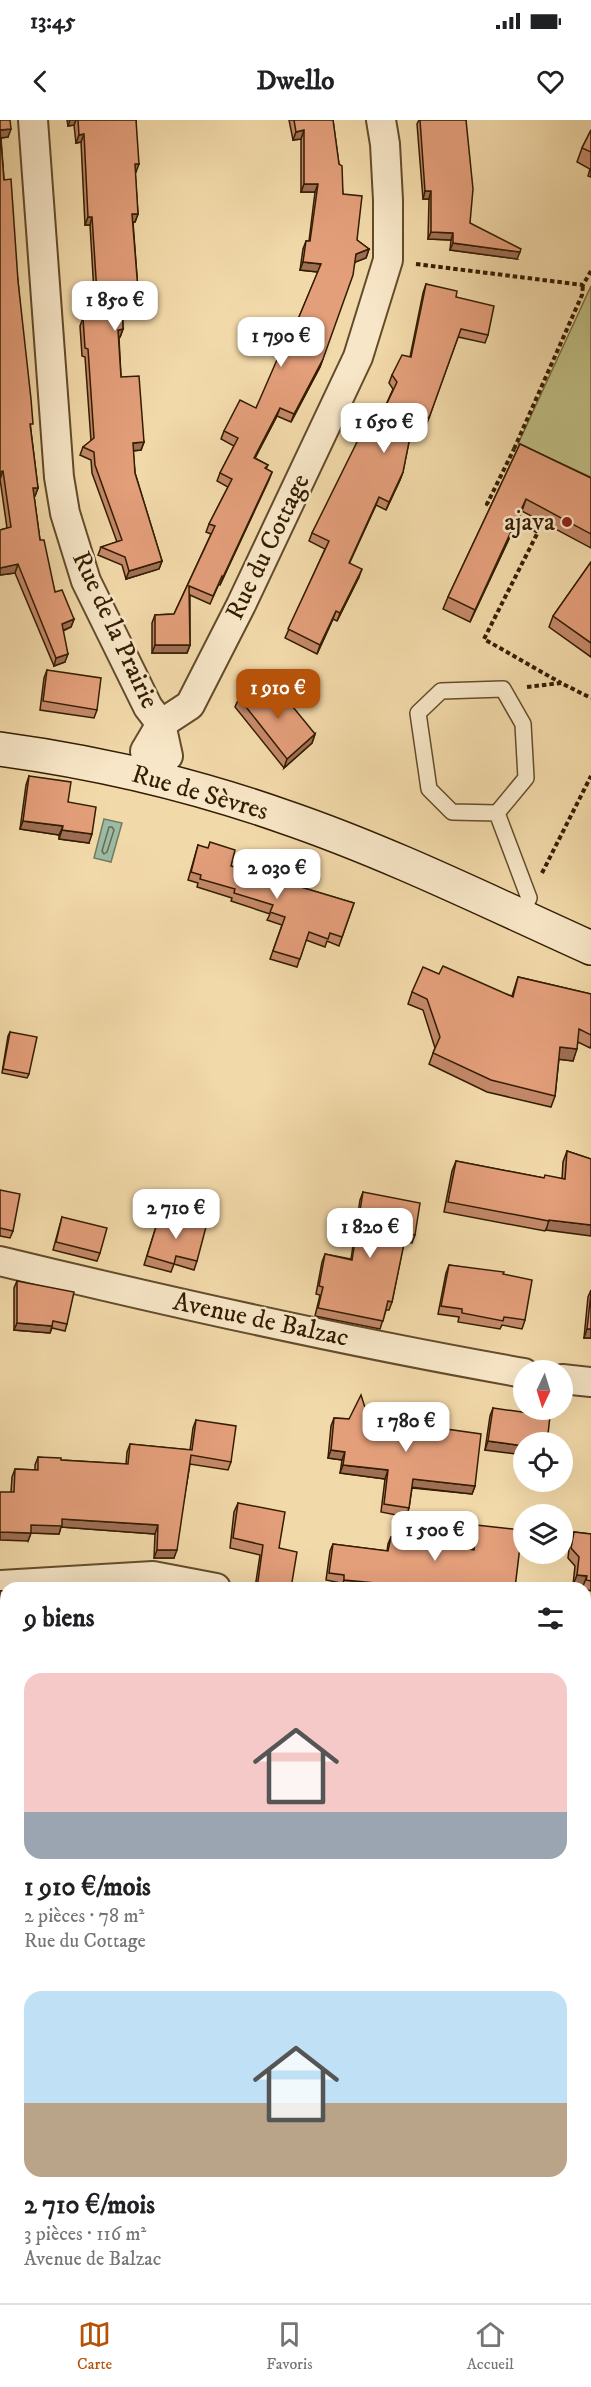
<!DOCTYPE html>
<html lang="fr">
<meta charset="utf-8">
<style>
body{margin:0;font-family:"IM FELL DW Pica",serif;background:#f6f6f6;color:#202124;height:100vh;display:flex;flex-direction:column;font-size:22px;white-space:nowrap}
*{box-sizing:border-box;margin:0}
p{font-size:20px;color:#757577}
.icon{flex:none;width:33px;height:33px;fill:none;stroke:currentColor;stroke-width:2;stroke-linecap:round;stroke-linejoin:round}
.map{position:relative;flex:1;overflow:hidden}
.drawer{position:absolute;left:0px;top:1462px;width:591px;height:722px;display:flex;flex-direction:column;background:#fff;border-radius:18px 18px 0 0;box-shadow:0 6px 24px #0002}
.drawer>*{flex:none}
.needle{width:39px;rotate:184deg}
.fabs{position:absolute;left:513px;top:1240px;display:grid;gap:12px}
.fabs a{display:grid;place-items:center;width:60px;height:60px;border-radius:50%;background:#fff;box-shadow:0 6px 24px #0002;font-size:30px}
.price{position:absolute;translate:-50% -51px;padding:0 14px;border-radius:12px;background:#fff;color:#222;font-size:20px;line-height:39px;filter:drop-shadow(0 2px 3px #0008)}
.price::after{content:'';position:absolute;left:50%;top:36px;width:18px;height:14px;margin-left:-9px;background:inherit;clip-path:polygon(0 0,100% 0,50% 100%)}
.price.selected{background:#b45309;color:#fff}
ul{padding:0;list-style:none}
li{display:grid;align-content:center;gap:12px;height:318px;padding:0 24px}
li span{display:grid;place-items:center;height:186px;border-radius:18px;color:#555}
li>.icon{margin-inline-start:auto}
span .icon{width:108px;height:108px;fill:#fffc;stroke-width:1}
li b{font-size:26px}
h2{display:flex;justify-content:space-between;align-items:center;height:72px;padding:0 24px;font-size:26px}
.status{display:flex;justify-content:space-between;align-items:center;height:42px;padding:0 30px;background:#fff;direction:ltr}
.status svg{height:16px;fill:currentColor}
header{display:flex;justify-content:space-between;align-items:center;height:78px;padding:0 24px;background:#fff;font-size:27px;font-weight:700}
.tabs{display:flex;justify-content:space-around;align-items:center;height:84px;border-top:2px solid #e0e0e0;background:#fff;font-size:16px;color:#757577}
.tabs a{display:grid;justify-items:center;gap:3px}
.tabs .selected{color:#b45309}
.map>svg:first-child{display:block}
.green{fill:#c0be84;stroke:#7a6e42;stroke-width:1.5}
.water{fill:#9cbba4;stroke:#727c63;stroke-width:1.5}
.lines{fill:none;stroke-linecap:round;stroke-linejoin:round}
.shore{stroke:#686c52;stroke-width:1.5}
.lane-casing{stroke:#634c2b;stroke-width:18}
.street-casing{stroke:#634c2b;stroke-width:32}
.secondary-casing{stroke:#331d01;stroke-width:36}
.path{stroke:#331d01;stroke-width:4;stroke-dasharray:4.5 3;stroke-linecap:butt}
.lane{stroke:#f7e6c7;stroke-width:15}
.street{stroke:#f7e6c7;stroke-width:28}
.secondary{stroke:#f7e6c7;stroke-width:33}
.wall{fill:#c38869;stroke:#331d01;stroke-width:1.5}
.shaded-wall{fill:#9f6f55;stroke:#331d01;stroke-width:1.5}
.building{fill:#e39e7a;stroke:#331d01;stroke-width:1.5}
.poi-dot{fill:#8f2418;stroke:#f7e6c7;stroke-width:2}
.labels{text-anchor:middle;dominant-baseline:central;stroke-width:5;stroke-linejoin:round;paint-order:stroke}
.poi-label{font-size:26px;fill:#331d01;stroke:#f7e6c7;text-anchor:end}
.street-label{font-size:26px;fill:#331d01;stroke:#f7e6c7}
</style>
<div class="status"><b>13:45</b><svg viewBox="0 0 49 12"><path d="M0 12V9h3v3zM5 12V6h3v6zM10 12V3h3v9zM15 12V0h3v12zM26 1h20v11H26zM47 4h2v5h-2z"/></svg></div>
<header><svg class="icon" aria-label="back" viewBox="0 0 24 24"><path d="M15 5l-7 7 7 7"/></svg>Dwello<svg class="icon" aria-label="heart" viewBox="0 0 24 24"><path d="M12 20l-8-8c-3-5 5-10 8-4 3-6 11-1 8 4z"/></svg></header>
<div class="map">
<svg width="591" height="2183" viewBox="0 0 591 2183">
<rect width="100%" height="100%" fill="#f2d9a9"/>
<filter id="stains"><feTurbulence type="fractalNoise" baseFrequency=".00333" numOctaves="4"/><feColorMatrix values="0 0 0 0 .2 0 0 0 0 .09 0 0 0 0 .02 0 0 0 .5 -.17"/></filter>
<radialGradient id="worn" r=".72"><stop offset=".6" stop-color="#630" stop-opacity="0"/><stop offset="1" stop-color="#630" stop-opacity=".3"/></radialGradient>
<g class="green">
<polygon points="591,166 591,357 518,324"/>
<polygon points="591,1972 591,2183 0,2183 0,2086 6,2086 6,2178 585,2178 585,1973"/>
</g>
<polygon class="water" points="104,699 122,703 111,742 94,738"/>
<g class="lines">
<polygon class="shore" points="109,707 112,707 114,710 107,732 104,734 102,731"/>
<g class="lane-casing">
<polyline id="lane" points="497,693 452,692 429,669 418,593 441,571 503,569 523,604 526,658 497,693 529,778 521,796"/>
</g>
<g class="street-casing">
<g id="street">
<polyline points="33,0 59,357 65,393 86,461 148,587 161,604 168,636 148,656"/>
<polyline points="148,656 145,631 161,604 190,585 241,485 358,237 388,140 388,80 385,24 381,0"/>
<path d="M0,1141C173,1183 348,1222 524,1253"/>
<polyline points="562,1259 591,1262"/>
<polyline points="0,1465 153,1456 216,1468"/>
<polyline points="585,1515 591,1515"/>
</g>
</g>
<g class="secondary-casing">
<g id="secondary">
<path d="M0,629C96,642 191,664 282,696C388,732 489,782 591,828"/>
<polyline points="585,1675 591,1674"/>
<polyline points="0,1748 6,1747"/>
</g>
</g>
<g class="path">
<polyline points="416,144 583,165 591,151"/>
<polyline points="514,329 582,175 583,165"/>
<polyline points="495,388 487,384 514,329"/>
<polyline points="514,399 538,412 484,519 561,563"/>
<polyline points="527,567 561,563 591,578"/>
<polyline points="542,753 591,656"/>
<polyline points="0,2168 6,2166"/>
<polyline points="434,2178 500,2183"/>
<polyline points="15,2183 17,2178"/>
</g>
<use href="#lane" class="lane"/>
<use href="#street" class="street"/>
<use href="#secondary" class="secondary"/>
</g>
<g class="wall">
<polygon points="0,0 8,17 1,18 4,60 18,161 31,311 38,368 35,376 34,376 40,420 55,472 74,499 71,507 63,511 65,542 54,546 15,453 0,455 0,410 7,408 0,359"/>
<polygon points="67,0 136,0 136,52 135,52 138,94 135,102 133,102 138,170 135,178 122,179 123,209 120,217 119,218 121,257 144,322 141,330 133,331 135,353 162,441 159,449 126,459 122,445 98,435 101,427 117,422 92,353 91,340 80,335 83,327 91,321 85,237 82,236 80,206 83,198 85,198 84,192 87,185 86,181 89,173 94,173 90,105 85,105 81,22 76,23 74,5 68,6"/>
<polygon points="289,0 333,0 343,74 357,120 369,129 366,138 355,142 320,247 291,302 277,296 255,338 268,345 266,349 272,352 220,465 219,464 210,484 190,475 190,525 187,533 152,533 152,503 155,495 174,494 211,414 206,412 209,404 228,367 217,361 220,353 234,326 221,319 224,311 256,288 286,228 318,152 300,150 303,129 306,121 309,121 315,72 301,72 301,19 293,20"/>
<polygon points="419,0 466,0 470,103 517,139 450,130 451,120 428,119 429,79 423,79 417,4"/>
<polygon points="591,10 591,57 588,56 590,49 577,42 582,28"/>
<polygon points="426,164 456,177 488,215 485,223 458,217 426,306 413,301 403,352 400,360 386,390 376,385 349,443 359,457 337,501 333,499 317,534 285,518 325,429 309,421 312,413 368,320 380,298 393,269 389,263 392,255 410,237 423,173"/>
<polygon points="520,324 591,358 591,428 522,391 470,502 443,489 448,477"/>
<polygon points="591,442 591,537 549,507 553,496"/>
<polygon points="47,550 97,590 94,598 40,590 44,558"/>
<polygon points="239,578 276,583 315,614 312,623 284,648 235,587"/>
<polygon points="29,656 68,682 89,723 59,719 59,715 20,709 26,665"/>
<polygon points="198,725 231,746 354,783 339,826 327,821 325,827 306,820 297,847 270,839 282,805 267,800 270,794 231,781 232,778 197,767 198,763 188,760"/>
<polygon points="439,854 512,876 518,857 591,874 591,925 590,928 578,922 573,941 559,939 555,976 551,987 487,972 429,944 435,928 423,890 408,884 412,872"/>
<polygon points="10,912 29,954 27,958 2,953 8,916"/>
<polygon points="567,1031 591,1039 545,1111 444,1092 452,1051 456,1041 544,1058 562,1059 563,1042"/>
<polygon points="0,1070 13,1111 10,1118 0,1116"/>
<polygon points="363,1072 415,1115 412,1123 404,1122 392,1182 389,1190 386,1190 380,1209 315,1196 320,1175 316,1174 322,1142 325,1134 351,1139 360,1080"/>
<polygon points="160,1094 197,1141 194,1150 174,1144 171,1152 144,1145"/>
<polygon points="62,1097 100,1133 97,1141 53,1130"/>
<polygon points="449,1145 503,1154 525,1200 522,1209 502,1205 500,1209 458,1202 459,1197 438,1194 446,1153"/>
<polygon points="17,1161 67,1204 65,1211 52,1208 50,1213 14,1210 14,1168"/>
<polygon points="591,1170 591,1218 584,1218 588,1177"/>
<polygon points="493,1288 547,1323 485,1330 490,1296"/>
<polygon points="334,1298 369,1300 475,1366 472,1374 412,1368 409,1388 406,1397 381,1392 385,1359 340,1353 342,1340 328,1338 331,1306"/>
<polygon points="196,1300 231,1342 228,1350 190,1344 174,1438 154,1438 155,1414 61,1407 59,1414 31,1413 28,1421 11,1372 12,1357 15,1349 35,1350 35,1345 38,1337 61,1340 126,1344 127,1332 130,1324 190,1330 193,1308"/>
<polygon points="238,1383 279,1428 291,1468 255,1468 260,1435 230,1428 234,1392"/>
<polygon points="476,1405 515,1468 341,1468 341,1463 326,1460 330,1431 333,1424 387,1431 388,1424 391,1417 472,1430 473,1412"/>
<polygon points="574,1412 591,1414 591,1471 583,1468 583,1466 573,1465 575,1446 568,1438 570,1421"/>
<polygon points="0,1471 6,1471 6,1601 0,1533"/>
</g>
<g class="shaded-wall">
<polygon points="70,0 76,0 74,5 68,6"/>
<polygon points="11,9 8,17 0,18 0,10"/>
<polygon points="304,10 301,19 293,20 296,12"/>
<polygon points="84,14 81,22 76,23 79,15"/>
<polygon points="135,44 139,44 136,52 132,52"/>
<polygon points="304,64 318,64 315,72 301,72"/>
<polygon points="425,71 431,71 429,79 423,79"/>
<polygon points="132,94 138,94 135,102 129,102"/>
<polygon points="88,97 92,97 90,105 85,105"/>
<polygon points="431,112 453,113 451,120 428,119"/>
<polygon points="453,123 520,132 517,139 450,130"/>
<polygon points="369,129 366,138 353,143 356,134"/>
<polygon points="303,142 321,144 318,152 300,150"/>
<polygon points="138,170 135,178 119,180 122,171"/>
<polygon points="123,209 120,217 115,218 118,210"/>
<polygon points="323,239 320,247 291,302 294,294"/>
<polygon points="280,288 277,296 251,346 254,338"/>
<polygon points="144,322 141,330 130,331 133,323"/>
<polygon points="3,351 0,359 0,352"/>
<polygon points="272,352 269,360 220,465 223,457"/>
<polygon points="403,352 400,360 386,390 389,382"/>
<polygon points="33,368 38,368 35,376 30,376"/>
<polygon points="379,377 376,385 346,451 349,443"/>
<polygon points="526,379 522,391 470,502 475,490"/>
<polygon points="162,441 159,449 126,459 129,451"/>
<polygon points="18,444 15,453 0,455 0,448"/>
<polygon points="362,449 359,457 337,501 340,493"/>
<polygon points="336,491 333,499 317,534 320,525"/>
<polygon points="74,499 71,507 59,512 62,504"/>
<polygon points="155,525 190,525 187,533 152,533"/>
<polygon points="68,534 65,542 54,546 56,538"/>
<polygon points="315,614 312,623 284,648 287,639"/>
<polygon points="23,701 63,706 59,715 20,709"/>
<polygon points="62,710 92,714 89,723 59,719"/>
<polygon points="560,927 577,929 573,941 556,939"/>
<polygon points="549,1100 591,1105 591,1116 546,1110"/>
<polygon points="17,1203 52,1206 50,1213 14,1210"/>
<polygon points="587,1209 591,1209 591,1218 584,1218"/>
<polygon points="488,1321 524,1326 524,1335 485,1330"/>
<polygon points="331,1330 345,1332 342,1340 328,1338"/>
<polygon points="343,1345 388,1350 385,1359 340,1353"/>
<polygon points="413,1359 475,1366 472,1374 410,1367"/>
<polygon points="62,1399 158,1405 155,1414 61,1407 59,1414 28,1413 31,1405"/>
<polygon points="0,1412 31,1413 28,1421 0,1420"/>
<polygon points="157,1430 177,1430 174,1438 154,1438"/>
<polygon points="577,1455 587,1456 583,1466 573,1465"/>
<polygon points="344,1460 429,1468 341,1468"/>
<polygon points="591,1636 591,1645 585,1646 585,1637"/>
<polygon points="591,1785 591,1795 585,1796 585,1786"/>
<polygon points="6,1891 6,1901 0,1902 0,1892"/>
<polygon points="6,2018 6,2028 0,2029 1,2019"/>
</g>
<g class="building">
<polygon points="0,0 10,0 11,9 0,10 4,60 11,59 18,161 31,279 33,304 30,304 38,368 33,368 40,420 44,420 55,472 62,470 74,499 62,504 68,534 56,538 18,444 0,448 0,410 11,407 3,351 0,352"/>
<polygon points="78,0 136,0 139,44 135,44 138,94 132,94 138,170 122,171 123,209 118,210 121,257 139,256 144,322 133,323 135,353 162,441 129,451 125,437 101,427 122,420 95,345 94,332 83,327 94,318 88,229 85,228 83,198 89,197 87,184 90,183 89,173 97,173 92,97 88,97 84,14 79,15"/>
<polygon points="294,0 333,0 339,44 342,46 343,74 362,76 357,120 369,129 356,134 353,155 323,239 294,294 280,288 254,338 268,345 265,348 272,352 223,457 222,456 213,476 189,466 190,525 155,525 155,495 174,494 215,406 209,404 232,359 220,353 238,318 224,311 240,280 256,288 283,226 286,228 321,144 303,142 306,121 310,121 318,64 304,64 304,10 296,12"/>
<polygon points="420,0 466,0 473,69 470,103 521,129 520,132 453,123 453,113 431,112 431,71 425,71"/>
<polygon points="591,10 591,32 582,28"/>
<polygon points="426,164 457,171 456,177 494,186 488,215 461,209 429,298 415,292 403,352 389,382 379,377 349,443 362,449 340,493 336,491 320,525 288,509 329,421 312,413 360,316 368,320 380,298 397,262 392,255 402,235 411,237"/>
<polygon points="520,324 591,358 591,414 526,379 475,490 448,477"/>
<polygon points="591,442 591,523 553,496"/>
<polygon points="47,550 101,558 97,590 43,581"/>
<polygon points="259,561 276,583 284,576 315,614 287,639 239,578"/>
<polygon points="29,656 71,662 68,682 96,687 92,714 62,710 63,706 23,701"/>
<polygon points="210,722 235,730 231,746 354,783 342,817 330,813 328,819 309,812 300,839 273,831 285,797 270,792 273,785 234,773 235,769 200,759 201,755 191,752 198,725 208,728"/>
<polygon points="443,846 513,877 518,857 591,874 591,915 579,909 577,929 560,927 555,976 491,960 433,933 440,917 427,879 412,872 423,847 439,854"/>
<polygon points="10,912 37,917 29,954 3,949"/>
<polygon points="567,1031 591,1039 591,1105 549,1100 549,1101 448,1082 456,1041 544,1058 545,1055 565,1059"/>
<polygon points="0,1070 20,1074 13,1111 0,1108"/>
<polygon points="363,1072 420,1083 415,1115 406,1114 392,1182 388,1181 383,1201 318,1188 323,1167 319,1166 325,1134 352,1140"/>
<polygon points="160,1094 206,1107 197,1141 176,1136 174,1144 147,1136"/>
<polygon points="62,1097 107,1108 100,1133 56,1122"/>
<polygon points="449,1145 504,1152 503,1154 532,1160 525,1200 504,1197 503,1201 462,1193 462,1189 441,1186"/>
<polygon points="17,1161 74,1172 67,1204 53,1201 52,1206 17,1203"/>
<polygon points="591,1173 591,1209 587,1209"/>
<polygon points="361,1275 369,1300 404,1303 481,1314 475,1366 413,1359 409,1388 384,1384 388,1350 343,1345 345,1332 331,1330 334,1298 349,1299"/>
<polygon points="493,1288 550,1296 547,1323 524,1323 524,1326 488,1321"/>
<polygon points="196,1300 236,1306 231,1342 191,1335 177,1430 157,1430 158,1405 62,1399 62,1406 31,1405 31,1413 0,1412 0,1372 14,1372 15,1349 38,1350 38,1337 61,1338 61,1340 128,1344 130,1324 192,1330"/>
<polygon points="238,1383 285,1392 279,1428 297,1432 291,1468 257,1468 263,1425 233,1418"/>
<polygon points="476,1405 522,1410 515,1468 468,1468 451,1467 451,1468 429,1468 344,1460 344,1455 329,1453 333,1424 388,1431 391,1417 474,1430"/>
<polygon points="574,1412 591,1414 591,1461 586,1460 587,1456 577,1455 579,1437 571,1428"/>
<polygon points="118,1465 117,1468 50,1468"/>
<polygon points="167,1465 183,1468 167,1468"/>
<polygon points="0,1471 6,1471 6,1552 2,1504 0,1504"/>
<polygon points="585,1522 591,1523 591,1636 585,1637"/>
<polygon points="591,1696 591,1785 585,1786 585,1697"/>
<polygon points="6,1774 6,1891 0,1892 0,1775"/>
<polygon points="0,1926 6,1943 6,2018 1,2019"/>
</g>
<circle class="poi-dot" cx="567" cy="402" r="6"/>
<g class="labels">
<g class="poi-label">
<text x="555" y="402">ajava</text>
</g>
<g class="street-label">
<text transform="translate(268 427) rotate(-64)">Rue du Cottage</text>
<text transform="translate(115 510) rotate(65)">Rue de la Prairie</text>
<text transform="translate(200 673) rotate(16)">Rue de Sèvres</text>
<text transform="translate(261 1200) rotate(12)">Avenue de Balzac</text>
</g>
</g>
<rect width="100%" height="100%" filter="url(#stains)"/>
<rect width="100%" height="100%" fill="url(#worn)"/>
</svg>
<div class="fabs">
<a><svg class="needle" viewBox="-14 -14 28 28"><path d="M0-13l5 13h-10z" fill="#e53935"/><path d="M0 13l5-13h-10z" fill="#757577"/></svg></a>
<a><svg class="icon" aria-label="locate" viewBox="0 0 24 24"><circle cx="12" cy="12" r="6"/><path d="M12 2v4M12 18v4M2 12h4M18 12h4"/></svg></a>
<a><svg class="icon" aria-label="layers" viewBox="0 0 24 24"><path d="M12 4l9 5-9 5-9-5zM3 14l9 5 9-5"/></svg></a>
</div>
<b class="price" style="left:115px;top:212px">1 850 €</b>
<b class="price" style="left:281px;top:248px">1 790 €</b>
<b class="price" style="left:384px;top:334px">1 650 €</b>
<b class="price selected" style="left:278px;top:600px">1 910 €</b>
<b class="price" style="left:277px;top:780px">2 030 €</b>
<b class="price" style="left:176px;top:1120px">2 710 €</b>
<b class="price" style="left:370px;top:1139px">1 820 €</b>
<b class="price" style="left:406px;top:1333px">1 780 €</b>
<b class="price" style="left:435px;top:1442px">1 500 €</b>
<section class="drawer">
<h2>9 biens<svg class="icon" aria-label="filters" viewBox="0 0 24 24"><path d="M4 7h16M4 17h16"/><circle cx="9" cy="7" r="2"/><circle cx="15" cy="17" r="2"/></svg></h2>
<ul>
<li><span style="background:linear-gradient(#f6c9c9 75%,#9aa5b1 0)"><svg class="icon" aria-label="home" viewBox="0 0 24 24"><path d="M3 11l9-7 9 7M6 9v11h12V9"/></svg></span><div><b>1 910 €/mois</b><p>2 pièces · 78 m²</p><p>Rue du Cottage</p></div></li>
<li><span style="background:linear-gradient(#bfe0f5 60%,#b9a48a 0)"><svg class="icon" aria-label="home" viewBox="0 0 24 24"><path d="M3 11l9-7 9 7M6 9v11h12V9"/></svg></span><div><b>2 710 €/mois</b><p>3 pièces · 116 m²</p><p>Avenue de Balzac</p></div></li>
</ul>
</section>
</div>
<nav class="tabs">
<a class="selected"><svg class="icon" aria-label="map" viewBox="0 0 24 24"><path d="M3 6l6-2 6 2 6-2v14l-6 2-6-2-6 2zM9 4v14M15 6v14"/></svg>Carte</a>
<a><svg class="icon" aria-label="saved" viewBox="0 0 24 24"><path d="M7 4h10v16l-5-4-5 4z"/></svg>Favoris</a>
<a><svg class="icon" aria-label="home" viewBox="0 0 24 24"><path d="M3 11l9-7 9 7M6 9v11h12V9"/></svg>Accueil</a>
</nav>
